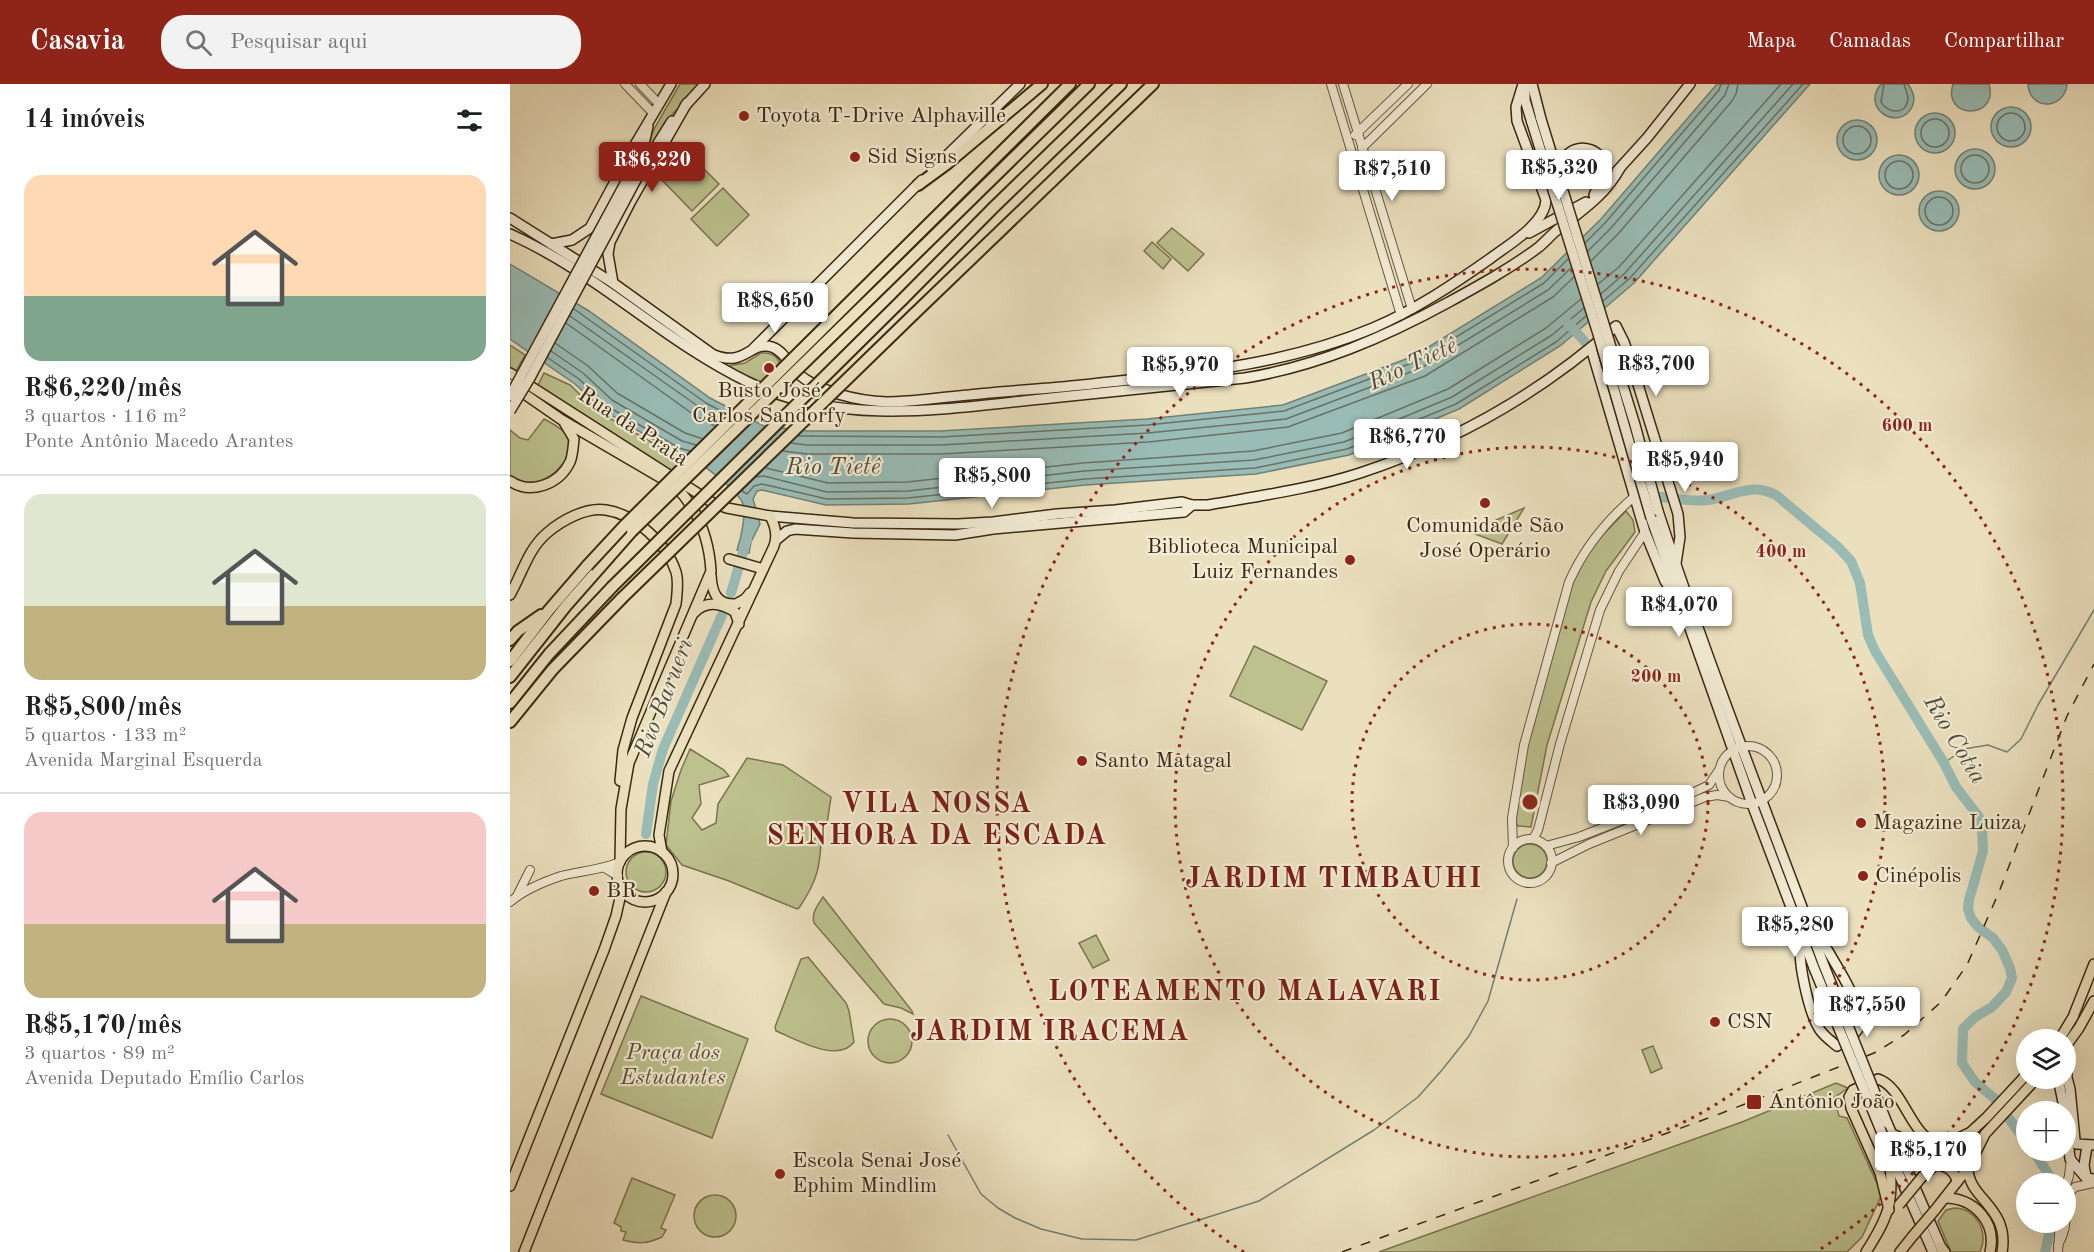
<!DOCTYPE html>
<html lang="pt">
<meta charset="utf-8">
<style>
body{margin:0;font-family:"Old Standard TT",serif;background:#f2f2f2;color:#202124;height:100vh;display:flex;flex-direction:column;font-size:22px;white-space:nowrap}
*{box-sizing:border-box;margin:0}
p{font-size:20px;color:#757577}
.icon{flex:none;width:33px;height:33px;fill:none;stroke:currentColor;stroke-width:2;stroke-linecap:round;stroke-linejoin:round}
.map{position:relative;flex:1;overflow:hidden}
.drawer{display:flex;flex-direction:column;background:#fff;width:510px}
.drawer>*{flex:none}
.buttons{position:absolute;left:1506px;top:945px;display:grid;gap:12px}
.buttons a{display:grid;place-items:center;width:60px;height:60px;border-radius:50%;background:#fff;box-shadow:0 6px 24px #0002;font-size:30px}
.price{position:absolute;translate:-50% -51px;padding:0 14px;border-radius:6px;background:#fff;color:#222;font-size:20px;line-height:39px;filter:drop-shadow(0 2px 3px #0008)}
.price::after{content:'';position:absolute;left:50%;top:36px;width:18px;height:14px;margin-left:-9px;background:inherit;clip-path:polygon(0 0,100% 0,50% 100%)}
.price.active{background:#8f2418;color:#fff}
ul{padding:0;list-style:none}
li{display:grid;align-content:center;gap:12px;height:318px;padding:0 24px}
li+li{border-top:2px solid #e0e0e0}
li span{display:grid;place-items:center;height:186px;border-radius:18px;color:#555}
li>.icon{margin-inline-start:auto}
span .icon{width:108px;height:108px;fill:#fffc;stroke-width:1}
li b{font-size:26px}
h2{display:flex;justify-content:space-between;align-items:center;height:72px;padding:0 24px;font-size:26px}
header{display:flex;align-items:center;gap:36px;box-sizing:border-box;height:84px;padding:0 30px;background:#8f2418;color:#fff}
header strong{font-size:28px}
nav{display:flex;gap:33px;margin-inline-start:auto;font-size:21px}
.search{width:420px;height:54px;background:#f2f2f2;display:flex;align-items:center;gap:15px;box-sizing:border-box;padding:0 21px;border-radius:24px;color:#757577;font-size:22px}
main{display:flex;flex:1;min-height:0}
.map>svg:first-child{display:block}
.green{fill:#bcc18e;stroke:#7c7450;stroke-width:1.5}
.water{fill:#99bcb6;stroke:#738174;stroke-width:1.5}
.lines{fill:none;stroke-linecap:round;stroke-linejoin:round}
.shore{stroke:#6a7264;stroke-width:1.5}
.stream{stroke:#738174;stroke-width:1.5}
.river{stroke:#99bcb6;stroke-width:10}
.tertiary-casing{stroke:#67563c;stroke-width:10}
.secondary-casing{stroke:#3b2811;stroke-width:12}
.primary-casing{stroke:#3b2811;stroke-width:12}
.motorway-casing{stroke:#3b2811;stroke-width:14}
.tertiary{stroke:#f2ebd5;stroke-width:8}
.secondary{stroke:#f2ebd5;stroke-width:9}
.primary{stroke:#ebe0be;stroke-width:9}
.motorway{stroke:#ebe0be;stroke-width:10}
.rail{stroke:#3b2811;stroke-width:1.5;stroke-dasharray:10 10;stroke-linecap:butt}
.secondary-bridge-casing{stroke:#3b2811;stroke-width:12;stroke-linecap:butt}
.primary-bridge-casing{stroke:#3b2811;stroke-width:12;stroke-linecap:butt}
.motorway-bridge-casing{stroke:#3b2811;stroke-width:14;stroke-linecap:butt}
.secondary-bridge{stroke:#f2ebd5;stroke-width:9}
.primary-bridge{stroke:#ebe0be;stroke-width:9}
.motorway-bridge{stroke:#ebe0be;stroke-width:10}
.ring{fill:none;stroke:#8f2418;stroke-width:3;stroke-dasharray:3 6}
.poi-dot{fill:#8f2418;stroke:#f2ebd5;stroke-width:2}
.labels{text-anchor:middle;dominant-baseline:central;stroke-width:4.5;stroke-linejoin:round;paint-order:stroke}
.poi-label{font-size:22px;fill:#3b2811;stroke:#f2ebd5;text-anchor:start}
.street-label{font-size:22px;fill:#3b2811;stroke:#f2ebd5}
.park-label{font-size:22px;font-style:italic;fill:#5b4e30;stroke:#f2ebd5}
.water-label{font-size:24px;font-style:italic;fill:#524d3a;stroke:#f2ebd5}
.district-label{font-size:28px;font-weight:bold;letter-spacing:1.5px;fill:#7a1f14;stroke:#f2ebd5}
.centre{fill:#8f2418;stroke:#f2ebd5;stroke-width:3}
.ring-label{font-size:18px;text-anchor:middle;font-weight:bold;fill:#8f2418;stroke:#f2ebd5;stroke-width:4.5;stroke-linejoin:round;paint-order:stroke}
</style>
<header>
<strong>Casavia</strong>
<div class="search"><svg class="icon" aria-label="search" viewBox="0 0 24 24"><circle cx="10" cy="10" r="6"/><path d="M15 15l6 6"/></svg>Pesquisar aqui</div>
<nav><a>Mapa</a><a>Camadas</a><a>Compartilhar</a></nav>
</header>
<main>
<section class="drawer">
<h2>14 imóveis<svg class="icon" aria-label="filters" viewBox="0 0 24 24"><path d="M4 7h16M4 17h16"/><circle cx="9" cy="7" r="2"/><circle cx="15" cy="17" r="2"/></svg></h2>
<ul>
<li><span style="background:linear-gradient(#ffd9b3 65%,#7fa58c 0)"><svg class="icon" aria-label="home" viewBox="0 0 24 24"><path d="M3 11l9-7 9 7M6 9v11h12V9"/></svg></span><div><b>R$6,220/mês</b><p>3 quartos · 116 m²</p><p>Ponte Antônio Macedo Arantes</p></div></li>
<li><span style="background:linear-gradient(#dfe7d0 60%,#c2b280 0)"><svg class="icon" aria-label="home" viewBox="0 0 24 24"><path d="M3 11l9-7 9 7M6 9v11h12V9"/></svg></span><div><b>R$5,800/mês</b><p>5 quartos · 133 m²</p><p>Avenida Marginal Esquerda</p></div></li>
<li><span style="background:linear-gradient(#f6c9c9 60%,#c2b280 0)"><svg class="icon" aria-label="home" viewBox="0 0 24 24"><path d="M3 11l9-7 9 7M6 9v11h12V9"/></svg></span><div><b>R$5,170/mês</b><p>3 quartos · 89 m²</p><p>Avenida Deputado Emílio Carlos</p></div></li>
</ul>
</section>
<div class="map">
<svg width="1584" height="1168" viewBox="0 0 1584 1168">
<rect width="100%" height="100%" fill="#ebe0be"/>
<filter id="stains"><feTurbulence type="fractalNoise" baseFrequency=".00333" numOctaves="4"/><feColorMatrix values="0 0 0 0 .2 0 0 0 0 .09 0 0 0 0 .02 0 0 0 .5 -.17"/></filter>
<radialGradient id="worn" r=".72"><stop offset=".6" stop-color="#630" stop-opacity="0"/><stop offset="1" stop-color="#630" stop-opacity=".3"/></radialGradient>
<g class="green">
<polygon points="170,0 191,0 155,38 132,78 144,45"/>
<polygon points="178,69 209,100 182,127 151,95"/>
<polygon points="213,104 239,131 207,162 181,135"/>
<polygon points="662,144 694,170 678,187 647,159"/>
<polygon points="642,158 661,175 653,185 634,167"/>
<polygon points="0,261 15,271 6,287 0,284"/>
<path d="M251,269C267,268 271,277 271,291L289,311H285L264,297L248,298L218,283V282L235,279Z"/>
<polygon points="34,289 60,301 87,327 181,381 169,393 26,305"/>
<path d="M34,335C40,338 49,343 54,348C75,373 27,415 0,392V346L10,354L18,356Z"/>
<polygon points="1014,424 992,460 965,450 972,442"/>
<polygon points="1116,427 1123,436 1125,448 1096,487 1081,518 1037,661 1021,743 1008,742 1003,735 1017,653 1062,499 1083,461"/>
<polygon points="744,562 817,597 792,646 720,612"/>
<path d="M180,665L214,686L219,692L189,701L191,720L182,734L192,746L206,739L208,720L237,674L273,681L321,713L317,740L304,739L301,746L304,756L312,744C310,780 310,793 289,824L287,825L219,797L172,781L156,761L161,717L171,686Z"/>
<circle cx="1020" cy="777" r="17"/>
<circle cx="136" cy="788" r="20"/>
<path d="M313,813L402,927L403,930L391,924L374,920L304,839C301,829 308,821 313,813Z"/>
<polygon points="586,851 599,876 583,884 569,859"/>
<path d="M298,873L336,919L339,927L344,958C328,980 286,955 266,947L265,943L291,875Z"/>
<polygon points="131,912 238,955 202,1054 91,1010"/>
<circle cx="380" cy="957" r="22"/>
<polygon points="1143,962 1152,984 1141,989 1132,966"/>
<polygon points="1326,999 1338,1004 1324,1014 1329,1032 1337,1034 1372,1110 1352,1153 1337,1168 869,1168 1232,1038"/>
<path d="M122,1094L165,1111L151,1144L156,1146L152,1153C137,1160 129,1160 113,1156L116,1148L111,1147V1143L104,1139Z"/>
<circle cx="205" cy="1132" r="21"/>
<path d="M1444,1124C1466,1124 1479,1148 1470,1168H1441L1428,1137L1436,1126Z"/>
</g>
<g class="water">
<path d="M1207,0H1300L1124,199L1050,262L949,325L839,371L746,390L575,401L399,420L316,421L252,406L247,407L243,415L250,440L241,458L239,469L227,466C231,454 236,432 233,420C229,408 193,380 181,374C177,372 173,371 168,370L94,327L65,300L0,255V180L79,227L200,314L254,342L297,347H430L637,335L773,321L904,272L1031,194L1091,135Z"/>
<path d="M1371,0H1398C1403,7 1406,15 1402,23C1389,48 1350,25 1371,0Z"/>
<path d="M1443,0H1479C1489,36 1432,36 1443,0Z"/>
<path d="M1518,0H1557V1C1553,27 1519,26 1518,0Z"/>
<circle cx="1501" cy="43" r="20"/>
<circle cx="1425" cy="49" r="20"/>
<circle cx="1347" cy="56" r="20"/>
<circle cx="1465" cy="85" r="20"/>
<circle cx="1389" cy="91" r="20"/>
<circle cx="1429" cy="127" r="20"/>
</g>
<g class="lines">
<g class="shore">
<path d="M1374,0L1371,18C1377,29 1396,32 1398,15C1398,10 1395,5 1394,0"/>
<circle cx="1501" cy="43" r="14"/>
<circle cx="1425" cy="49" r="14"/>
<circle cx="1347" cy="56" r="14"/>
<circle cx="1465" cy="85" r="14"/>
<circle cx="1389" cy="91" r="14"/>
<circle cx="1429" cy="127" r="14"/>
<polyline points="1075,159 1095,139 1209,6 1211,0"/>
<polyline points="1078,167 1101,144 1215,11 1219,0"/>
<polyline points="1081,177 1108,150 1222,17 1226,10 1228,0"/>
<polyline points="1088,200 1109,183 1271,0"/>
<polyline points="1091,210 1115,189 1283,0"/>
<polyline points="1093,217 1120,194 1293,0"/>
<polyline points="64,225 196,319 217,330"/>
<polyline points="60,232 192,325 212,335"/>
<polyline points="56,239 187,333 205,342"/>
<polyline points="45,259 78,282 107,309 175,349 193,355"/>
<polyline points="41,267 73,289 102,316 172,357 186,361"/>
<polyline points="38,274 69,295 97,322 169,364 180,367"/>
<polyline points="288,352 431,353 637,341 774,327 907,277 1034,199 1058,175"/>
<polyline points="281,359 297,361 431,361 638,349 776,335 911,284 1038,206 1061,184"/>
<polyline points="273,367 297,370 432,370 638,358 778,343 915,292 1043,213 1064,193"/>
<polyline points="256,384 318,399 397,398 573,379 743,367 832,349 938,305 1036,244 1071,215"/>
<polyline points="246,393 254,392 317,408 398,407 574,387 744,376 834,358 942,313 1042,251 1074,224"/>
<polyline points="232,407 237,410 244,402 252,400 317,415 398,414 575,395 745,384 837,365 946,320 1046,258 1076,232"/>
</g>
<g class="stream">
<polyline points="1434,679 1454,665 1478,661 1497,668 1511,655 1528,621 1584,526"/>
<polyline points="438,1051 471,1110 488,1124 505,1134 531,1145 572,1155 626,1156 749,1117 864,1046 908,1013 932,986 959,952 978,917 1007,815"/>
</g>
<g class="river">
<polyline points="1057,238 1075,258"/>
<path d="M1151,413C1167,415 1182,418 1198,416C1224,412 1240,398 1266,411L1327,462L1341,477L1350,499L1358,551L1365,567L1434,679L1446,703L1469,733L1472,742L1473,767L1459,816L1458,825L1461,834L1468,843L1483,854L1492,866L1500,884L1502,894L1496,908L1482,923L1465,933L1453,945L1452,979L1465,998L1484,1014L1516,1058"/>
<polyline points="221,509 237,455"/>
<polyline points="136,750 143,700 153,665 212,531"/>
<polyline points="1523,1066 1540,1093 1542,1100"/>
<polyline points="1535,1168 1542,1138"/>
</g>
<g class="tertiary-casing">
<g id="tertiary">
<polyline points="115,0 143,29"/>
<polyline points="130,0 149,20"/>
<polyline points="821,0 891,231"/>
<polyline points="833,0 902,225"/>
<polyline points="845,51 898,0"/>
<polyline points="852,64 917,0"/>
<circle cx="1238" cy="691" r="29"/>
<polyline points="1023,755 1028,746 1050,660 1090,526 1109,487 1135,448"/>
<circle cx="1020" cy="777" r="22"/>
<polyline points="1036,762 1069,753 1184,708 1199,701 1209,686"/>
<path d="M1003,764L1002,734L1014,661L1059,498C1074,464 1097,436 1125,412"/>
<polyline points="1041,779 1079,760 1195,713 1207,711 1219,713"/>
<polyline points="95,784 108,792"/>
<polyline points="7,812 20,786"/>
<path d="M0,818C14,806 33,798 51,792C71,787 91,786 110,778"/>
<polyline points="1556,1101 1559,1092 1561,1075"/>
<path d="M1548,1161C1560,1141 1553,1127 1559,1109L1565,1103L1584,1099"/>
<polyline points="1548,1168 1550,1138"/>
</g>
</g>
<g class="secondary-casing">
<g id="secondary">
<polyline points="1022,0 1031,35"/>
<polyline points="1015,2 1015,16 1022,39"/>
<polyline points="175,22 195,0"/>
<polyline points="125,81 134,60 138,42"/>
<polyline points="133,83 162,37"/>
<polyline points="422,86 510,0"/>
<polyline points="1107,87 1137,54 1180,0"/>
<path d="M1049,91C1050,84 1052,75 1058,70C1070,58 1094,66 1094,84C1094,93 1088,102 1084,111"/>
<path d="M0,134L103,199L202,270C235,285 240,256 262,263C274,267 279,281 287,289C309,308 347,317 377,318C404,318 432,313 459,311C497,307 535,305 572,301C671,290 771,283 863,244C905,226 944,200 981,174C998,161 1035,140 1036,116L1007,37L1006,23L1013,0"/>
<polyline points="1019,149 1076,118"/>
<path d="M0,150C86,188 153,257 238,298C334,344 440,324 541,314C606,307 670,301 735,294C808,282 875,253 939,218C970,201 1001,184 1029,163C1035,158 1040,152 1046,147C1071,127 1094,113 1110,84"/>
<polyline points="41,160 62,156 80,144 123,64 161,0"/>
<polyline points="103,199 98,170 100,158 121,117 177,19"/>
<polyline points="244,264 412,96"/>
<polyline points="1081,264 1135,448 1155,497 1168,516"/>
<polyline points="257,305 273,292 277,282"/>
<path d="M1148,427C1198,579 1257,729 1313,879"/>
<path d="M260,432L343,439L448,440L483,438L547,430L605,426L672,418L682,421H698C748,412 801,405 850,389C944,358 1032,308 1106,242L1114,258L1122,281L1168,430L1170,453L1166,479"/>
<polyline points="1141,434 1242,720 1304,884"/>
<polyline points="266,456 277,447 285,445 343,449 445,451 483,445 674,428 682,421"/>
<path d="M1291,858C1287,876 1299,930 1310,946C1314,952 1321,957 1327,962C1334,957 1348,950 1350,940C1355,923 1314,860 1303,844"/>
<polyline points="1556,990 1560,1005 1565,1056 1566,1060 1584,1061"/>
<polyline points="1548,994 1555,1028"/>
<polyline points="1556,1035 1560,1075 1576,1094 1584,1095"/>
<polyline points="1377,1039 1433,1168"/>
<polyline points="1380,1070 1423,1168"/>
<polyline points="1576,1092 1574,1081 1577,1062"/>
</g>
</g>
<g class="primary-casing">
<g id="primary">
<path d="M0,289L203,419L217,424L260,432C265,441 268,451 264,462L159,687L149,751L152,768"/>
<path d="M0,300L52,336L165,402C188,425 199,454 201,487L119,679L111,725L110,778"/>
<path d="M0,397C20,411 49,401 60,378C63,371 63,363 64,355L55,340"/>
<polyline points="219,475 253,485"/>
<path d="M201,491C202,508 206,521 226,520L235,515L240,509"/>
<path d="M0,511C12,490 18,465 37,449C52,436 76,423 96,426C125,430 157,460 166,488C169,498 167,509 166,520L122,634L113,666L110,697"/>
<path d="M184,529C196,516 211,519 225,528L229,540"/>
<circle cx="135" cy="790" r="28"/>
<polyline points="1549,956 1563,933 1584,880"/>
<polyline points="1556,962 1569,944 1584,917"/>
<polyline points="1556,976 1557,992"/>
<polyline points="1382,1050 1406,1060 1429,1060"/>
<path d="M1423,1081C1435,1081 1445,1086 1447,1098"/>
<path d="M1458,1084C1458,1115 1500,1123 1492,1168"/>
<polyline points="1412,1093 1476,1034 1516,991"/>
<polyline points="0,1102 94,866 106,832 112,805"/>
<path d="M1435,1114C1464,1114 1487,1138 1480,1168"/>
<path d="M1379,1126L1370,1089L1341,1024L1339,1013L1343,1006L1368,995C1396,1004 1401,1060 1433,1059C1442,1058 1451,1053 1459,1049"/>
<polyline points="1425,1126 1458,1084 1475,1050 1527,994"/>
<polyline points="1431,1163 1435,1168"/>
<polyline points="14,1168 156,808"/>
<path d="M1356,1168C1383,1126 1383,1116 1379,1067"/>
<polyline points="1390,1168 1402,1153"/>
</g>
</g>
<g class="motorway-casing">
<g id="motorway">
<polyline points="408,101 438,79 532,0"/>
<polyline points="366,192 560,0"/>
<polyline points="375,200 579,0"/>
<polyline points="392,216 484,123 611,0"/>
<polyline points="404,230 643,0"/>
<polyline points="0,556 8,547 31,531"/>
<polyline points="0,577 39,526 77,482"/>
<polyline points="0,593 56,522 122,447"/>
<polyline points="0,619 39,570 102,503"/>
<polyline points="0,638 43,585 112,514"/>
</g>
</g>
<use href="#tertiary" class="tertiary"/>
<use href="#secondary" class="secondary"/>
<use href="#primary" class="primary"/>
<use href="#motorway" class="motorway"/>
<polyline class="rail" points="832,1168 1212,1029 1364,969 1394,951 1431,918 1457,881 1489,808 1557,632 1584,580"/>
<g class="secondary-bridge-casing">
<g id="secondary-bridge">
<polyline points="1031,35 1125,341 1148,427"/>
<polyline points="1022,39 1088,250 1141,434"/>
<polyline points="0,312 125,81"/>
<polyline points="0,327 20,294 133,83"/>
<polyline points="1313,879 1377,1039"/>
<polyline points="1304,884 1376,1059"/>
</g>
</g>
<g class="primary-bridge-casing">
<g id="primary-bridge">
<polyline points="1389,1121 1412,1093"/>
<polyline points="1402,1153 1425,1126"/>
</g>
</g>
<g class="motorway-bridge-casing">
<g id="motorway-bridge">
<polyline points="122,447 375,200"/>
<polyline points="77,482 115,441 366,192"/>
<polyline points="102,503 392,216"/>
<polyline points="112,514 404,230"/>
</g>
</g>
<use href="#secondary-bridge" class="secondary-bridge"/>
<use href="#primary-bridge" class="primary-bridge"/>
<use href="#motorway-bridge" class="motorway-bridge"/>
</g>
<g class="ring">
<circle cx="1020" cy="718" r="178"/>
<circle cx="1020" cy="718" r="355"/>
<path d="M734 1168A533 533 0 1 1 1306 1168"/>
</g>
<g class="poi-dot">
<circle cx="234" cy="32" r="6"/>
<circle cx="345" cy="73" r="6"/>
<circle cx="259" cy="284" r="6"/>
<circle cx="975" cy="419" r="6"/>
<circle cx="840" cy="476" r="6"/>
<circle cx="572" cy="677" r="6"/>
<circle cx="1351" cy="739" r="6"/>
<circle cx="1353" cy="792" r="6"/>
<circle cx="84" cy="807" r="6"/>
<circle cx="1205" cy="938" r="6"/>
<rect x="1236" y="1010" width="16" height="16" rx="3"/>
<circle cx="270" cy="1090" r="6"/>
</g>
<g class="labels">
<g class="poi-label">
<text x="246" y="32">Toyota T-Drive Alphaville</text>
<text x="357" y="73">Sid Signs</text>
<text x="259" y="307" text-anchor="middle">Busto José<tspan x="259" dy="25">Carlos Sandorfy</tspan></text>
<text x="975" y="442" text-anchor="middle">Comunidade São<tspan x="975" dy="25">José Operário</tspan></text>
<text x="828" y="463" text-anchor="end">Biblioteca Municipal<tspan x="828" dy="25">Luiz Fernandes</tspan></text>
<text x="584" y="677">Santo Matagal</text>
<text x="1363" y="739">Magazine Luiza</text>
<text x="1365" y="792">Cinépolis</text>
<text x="96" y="807">BR</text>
<text x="1217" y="938">CSN</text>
<text x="1258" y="1018">Antônio João</text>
<text x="282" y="1077">Escola Senai José<tspan x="282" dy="25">Ephim Mindlim</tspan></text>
</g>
<g class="street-label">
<text transform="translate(123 343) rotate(33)">Rua da Prata</text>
</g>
<g class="park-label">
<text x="163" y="969">Praça dos<tspan x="163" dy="25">Estudantes</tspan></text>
</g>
<g class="water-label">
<text transform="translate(903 281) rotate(-25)">Rio Tietê</text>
<text x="323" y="384">Rio Tietê</text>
<text transform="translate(155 614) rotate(-69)">Rio Barueri</text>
<text transform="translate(1444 656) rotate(59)">Rio Cotia</text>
</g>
<g class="district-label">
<text x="427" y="721">VILA NOSSA<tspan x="427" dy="32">SENHORA DA ESCADA</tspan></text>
<text x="824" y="796">JARDIM TIMBAUHI</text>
<text x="735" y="909">LOTEAMENTO MALAVARI</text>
<text x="540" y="949">JARDIM IRACEMA</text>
</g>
</g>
<circle cx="1020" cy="718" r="9" class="centre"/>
<g class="ring-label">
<text x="1397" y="347">600 m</text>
<text x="1271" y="473">400 m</text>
<text x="1146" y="598">200 m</text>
</g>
<rect width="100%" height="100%" filter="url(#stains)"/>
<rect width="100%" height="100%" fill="url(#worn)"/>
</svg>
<div class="buttons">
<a><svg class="icon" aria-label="layers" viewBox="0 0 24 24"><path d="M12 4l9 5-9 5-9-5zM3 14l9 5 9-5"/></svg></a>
<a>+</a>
<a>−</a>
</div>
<b class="price active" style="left:142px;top:109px">R$6,220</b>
<b class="price" style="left:1049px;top:117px">R$5,320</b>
<b class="price" style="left:882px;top:118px">R$7,510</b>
<b class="price" style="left:265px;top:250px">R$8,650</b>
<b class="price" style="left:1146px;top:313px">R$3,700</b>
<b class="price" style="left:670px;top:314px">R$5,970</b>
<b class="price" style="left:897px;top:386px">R$6,770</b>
<b class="price" style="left:1175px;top:409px">R$5,940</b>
<b class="price" style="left:482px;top:425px">R$5,800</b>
<b class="price" style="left:1169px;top:554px">R$4,070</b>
<b class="price" style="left:1131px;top:752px">R$3,090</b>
<b class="price" style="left:1285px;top:874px">R$5,280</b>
<b class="price" style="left:1357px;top:954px">R$7,550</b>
<b class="price" style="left:1418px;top:1099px">R$5,170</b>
</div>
</main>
